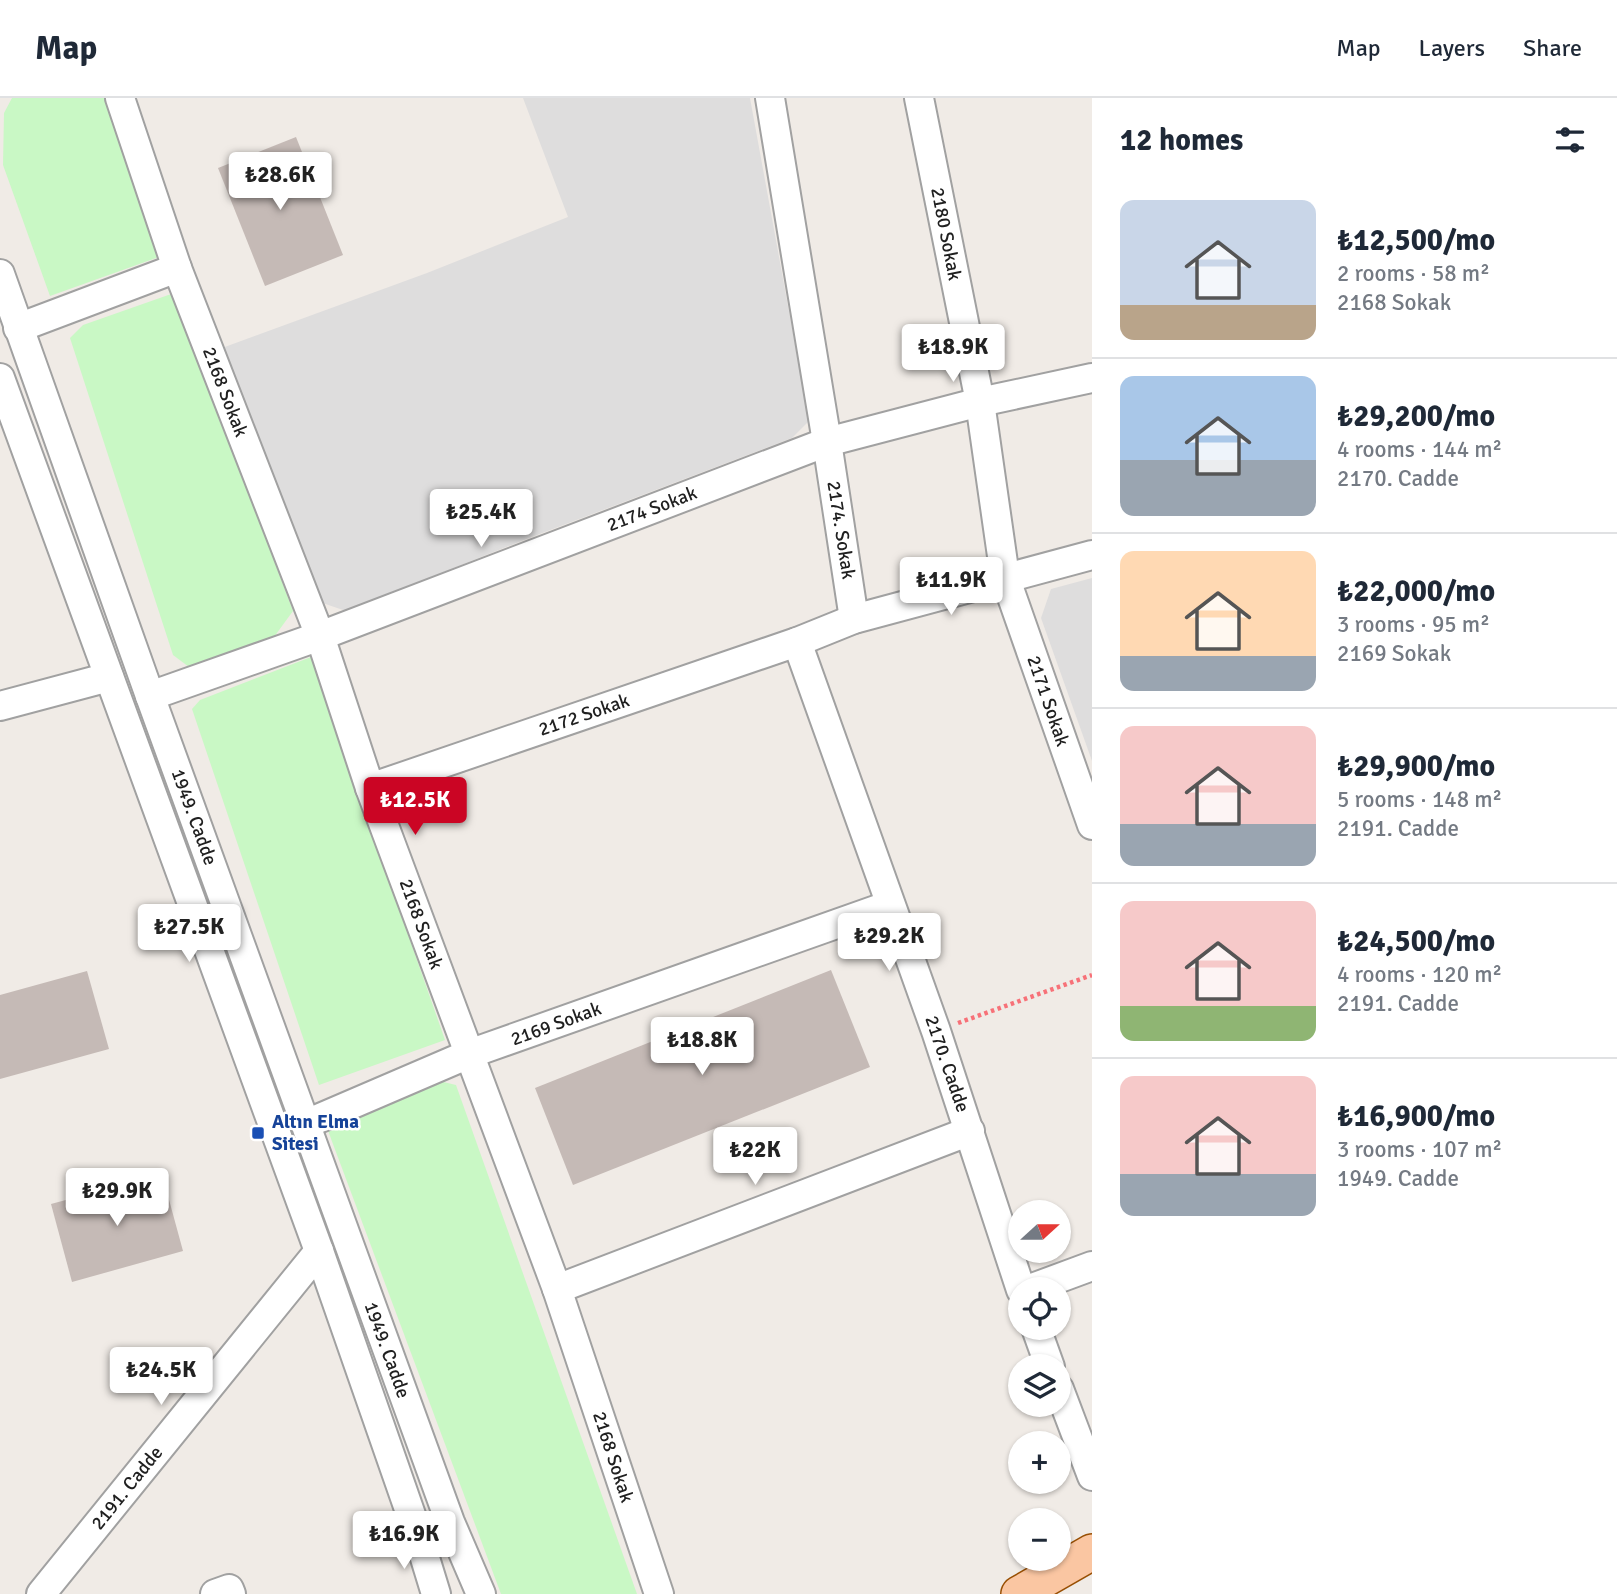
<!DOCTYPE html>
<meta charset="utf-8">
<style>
body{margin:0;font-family:Signika,sans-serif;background:#f6f6f7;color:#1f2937;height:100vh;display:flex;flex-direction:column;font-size:26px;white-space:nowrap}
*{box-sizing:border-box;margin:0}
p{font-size:23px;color:#747a83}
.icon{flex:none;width:38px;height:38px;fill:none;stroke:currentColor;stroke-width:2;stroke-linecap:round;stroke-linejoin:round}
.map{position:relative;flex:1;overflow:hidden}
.details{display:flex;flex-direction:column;background:#fff;width:525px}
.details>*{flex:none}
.needle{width:46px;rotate:69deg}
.buttons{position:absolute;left:1008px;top:1102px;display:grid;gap:14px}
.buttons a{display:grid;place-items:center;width:63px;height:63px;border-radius:50%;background:#fff;box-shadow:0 2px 5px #0004;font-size:35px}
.price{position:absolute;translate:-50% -60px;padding:0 16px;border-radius:7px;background:#fff;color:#222;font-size:23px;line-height:46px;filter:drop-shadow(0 2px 4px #0008)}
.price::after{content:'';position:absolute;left:50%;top:42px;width:21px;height:16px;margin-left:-10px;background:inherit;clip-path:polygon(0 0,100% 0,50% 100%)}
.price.selected{background:#cb0524;color:#fff}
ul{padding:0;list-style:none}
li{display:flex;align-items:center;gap:21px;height:175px;padding:0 28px}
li+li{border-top:2px solid #e0e1e3}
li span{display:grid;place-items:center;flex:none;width:196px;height:140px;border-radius:14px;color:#555}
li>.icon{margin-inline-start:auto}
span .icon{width:84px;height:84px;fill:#fffc;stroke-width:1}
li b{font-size:30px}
h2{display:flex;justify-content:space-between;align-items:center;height:84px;padding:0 28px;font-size:30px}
header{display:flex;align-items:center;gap:42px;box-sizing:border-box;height:98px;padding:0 35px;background:#fff;border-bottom:2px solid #e0e1e3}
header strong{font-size:33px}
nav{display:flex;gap:38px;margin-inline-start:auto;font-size:24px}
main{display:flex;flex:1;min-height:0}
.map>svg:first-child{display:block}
.residential{fill:#dedddd}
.park{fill:#c9f8c5}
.building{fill:#c5bab6}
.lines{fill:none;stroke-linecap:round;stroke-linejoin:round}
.minor-casing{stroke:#a1a1a1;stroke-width:32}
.major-casing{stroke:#984f03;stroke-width:38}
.path{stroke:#f77178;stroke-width:4.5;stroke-dasharray:3.5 3.5;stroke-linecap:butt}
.minor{stroke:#fff;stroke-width:28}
.major{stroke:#fac6a2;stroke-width:35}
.transit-dot{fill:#1a4fb4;stroke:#fff;stroke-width:2.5}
.labels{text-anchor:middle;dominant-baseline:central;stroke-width:5;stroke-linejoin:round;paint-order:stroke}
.street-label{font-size:19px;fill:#202020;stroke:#fff}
.transit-label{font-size:19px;font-weight:bold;fill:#164399;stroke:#fff;text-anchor:start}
</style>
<header>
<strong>Map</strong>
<nav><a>Map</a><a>Layers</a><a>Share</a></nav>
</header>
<main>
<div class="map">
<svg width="1092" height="1496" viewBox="0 0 1092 1496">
<rect width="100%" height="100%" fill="#f0ebe6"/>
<g class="residential">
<polygon points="523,0 750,0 809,323 792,340 524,442 346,513 311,501 222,250 427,175 568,119"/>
<polygon points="1092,480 1092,663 1041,520 1051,491"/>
</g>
<g class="park">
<polygon points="12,0 108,0 159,159 50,198 3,67 4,15"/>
<polygon points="174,195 293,513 274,539 189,569 173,557 70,240 83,227"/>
<polygon points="311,559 445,942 319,987 192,611 200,602"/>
<polygon points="431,981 456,987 637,1496 501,1496 324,1022"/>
</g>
<g class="building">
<polygon points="296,39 343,157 265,188 218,70"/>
<polygon points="831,872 870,969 573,1087 535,990"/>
<polygon points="87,873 109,951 0,981 0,897"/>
<polygon points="162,1076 183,1153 72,1184 51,1106"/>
</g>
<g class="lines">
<g class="minor-casing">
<g id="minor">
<polyline points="120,0 177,170 320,538 370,690 557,1191 659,1496"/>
<polyline points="770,0 827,344 854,521"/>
<polyline points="919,0 980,304 1005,479 1092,727"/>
<polyline points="0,176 150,598 450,1424 481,1496"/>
<polyline points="18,230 177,170"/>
<polyline points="0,280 319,1153 418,1437 436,1496"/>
<polyline points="797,544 936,933 1021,1192"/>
<polyline points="150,598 320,538 827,344 980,304 1092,280"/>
<polyline points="0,608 109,579"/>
<polyline points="370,690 797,544 854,521 1092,457"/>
<polyline points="306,1026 469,956 890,807"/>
<polyline points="557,1191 970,1033"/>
<polyline points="1027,1192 1092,1168"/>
<polyline points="1036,1230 1050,1269"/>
<polyline points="1059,1291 1092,1378"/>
<polyline points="41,1496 319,1153"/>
<polyline points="215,1496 229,1491 231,1496"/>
</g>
</g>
<g class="major-casing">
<polyline id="major" points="1019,1496 1092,1454"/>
</g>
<polyline class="path" points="958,925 1092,877"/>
<use href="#minor" class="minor"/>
<use href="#major" class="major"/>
</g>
<rect class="transit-dot" x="251" y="1028" width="14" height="14" rx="3.5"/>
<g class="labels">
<g class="street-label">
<text transform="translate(946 136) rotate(79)">2180 Sokak</text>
<text transform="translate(225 294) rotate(69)">2168 Sokak</text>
<text transform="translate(652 411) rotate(-21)">2174 Sokak</text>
<text transform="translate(841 432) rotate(81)">2174. Sokak</text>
<text transform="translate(1048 603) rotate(71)">2171 Sokak</text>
<text transform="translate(584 617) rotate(-19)">2172 Sokak</text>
<text transform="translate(194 719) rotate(70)">1949. Cadde</text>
<text transform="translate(421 826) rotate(70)">2168 Sokak</text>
<text transform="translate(556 926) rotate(-20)">2169 Sokak</text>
<text transform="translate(947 966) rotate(71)">2170. Cadde</text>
<text transform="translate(387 1252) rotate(70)">1949. Cadde</text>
<text transform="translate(613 1359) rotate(72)">2168 Sokak</text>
<text transform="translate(127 1390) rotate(-51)">2191. Cadde</text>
</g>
<g class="transit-label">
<text x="272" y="1024">Altın Elma<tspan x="272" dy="22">Sitesi</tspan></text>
</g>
</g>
</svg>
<div class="buttons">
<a><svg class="needle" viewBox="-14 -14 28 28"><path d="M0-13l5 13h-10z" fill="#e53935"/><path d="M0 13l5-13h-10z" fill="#747a83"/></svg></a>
<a><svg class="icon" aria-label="locate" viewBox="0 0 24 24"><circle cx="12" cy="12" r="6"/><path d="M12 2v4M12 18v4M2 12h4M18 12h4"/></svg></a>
<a><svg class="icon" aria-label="layers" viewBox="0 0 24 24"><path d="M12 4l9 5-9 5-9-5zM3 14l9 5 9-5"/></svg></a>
<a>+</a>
<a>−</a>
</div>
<b class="price" style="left:280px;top:114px">₺28.6K</b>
<b class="price" style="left:953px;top:286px">₺18.9K</b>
<b class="price" style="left:481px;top:451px">₺25.4K</b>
<b class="price" style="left:951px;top:519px">₺11.9K</b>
<b class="price selected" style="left:415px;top:739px">₺12.5K</b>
<b class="price" style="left:189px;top:866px">₺27.5K</b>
<b class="price" style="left:889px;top:875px">₺29.2K</b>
<b class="price" style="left:702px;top:979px">₺18.8K</b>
<b class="price" style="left:755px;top:1089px">₺22K</b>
<b class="price" style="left:117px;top:1130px">₺29.9K</b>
<b class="price" style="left:161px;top:1309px">₺24.5K</b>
<b class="price" style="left:404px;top:1473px">₺16.9K</b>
</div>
<section class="details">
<h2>12 homes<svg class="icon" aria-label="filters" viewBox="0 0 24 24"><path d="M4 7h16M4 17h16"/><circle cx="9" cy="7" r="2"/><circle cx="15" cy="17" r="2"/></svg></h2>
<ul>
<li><span style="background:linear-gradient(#c9d6e8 75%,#b9a48a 0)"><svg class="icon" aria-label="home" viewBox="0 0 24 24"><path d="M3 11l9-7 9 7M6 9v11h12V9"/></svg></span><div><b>₺12,500/mo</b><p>2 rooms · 58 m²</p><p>2168 Sokak</p></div></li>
<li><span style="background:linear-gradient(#a9c7e8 60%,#9aa5b1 0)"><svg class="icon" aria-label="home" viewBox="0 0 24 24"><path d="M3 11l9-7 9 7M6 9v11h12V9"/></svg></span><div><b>₺29,200/mo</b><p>4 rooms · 144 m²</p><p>2170. Cadde</p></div></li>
<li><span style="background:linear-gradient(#ffd9b3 75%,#9aa5b1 0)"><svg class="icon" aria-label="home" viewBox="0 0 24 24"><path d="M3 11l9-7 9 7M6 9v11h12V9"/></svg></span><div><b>₺22,000/mo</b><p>3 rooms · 95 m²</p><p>2169 Sokak</p></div></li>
<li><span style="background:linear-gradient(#f6c9c9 70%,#9aa5b1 0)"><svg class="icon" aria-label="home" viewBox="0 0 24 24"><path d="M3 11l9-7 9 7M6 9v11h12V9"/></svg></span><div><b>₺29,900/mo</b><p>5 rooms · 148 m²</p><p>2191. Cadde</p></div></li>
<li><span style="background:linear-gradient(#f6c9c9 75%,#8fb573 0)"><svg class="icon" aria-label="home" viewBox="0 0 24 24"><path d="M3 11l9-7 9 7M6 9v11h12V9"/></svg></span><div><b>₺24,500/mo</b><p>4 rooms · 120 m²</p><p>2191. Cadde</p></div></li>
<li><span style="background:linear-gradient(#f6c9c9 70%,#9aa5b1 0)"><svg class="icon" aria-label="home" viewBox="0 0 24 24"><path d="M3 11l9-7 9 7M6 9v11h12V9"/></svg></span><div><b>₺16,900/mo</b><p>3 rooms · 107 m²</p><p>1949. Cadde</p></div></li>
</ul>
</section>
</main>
